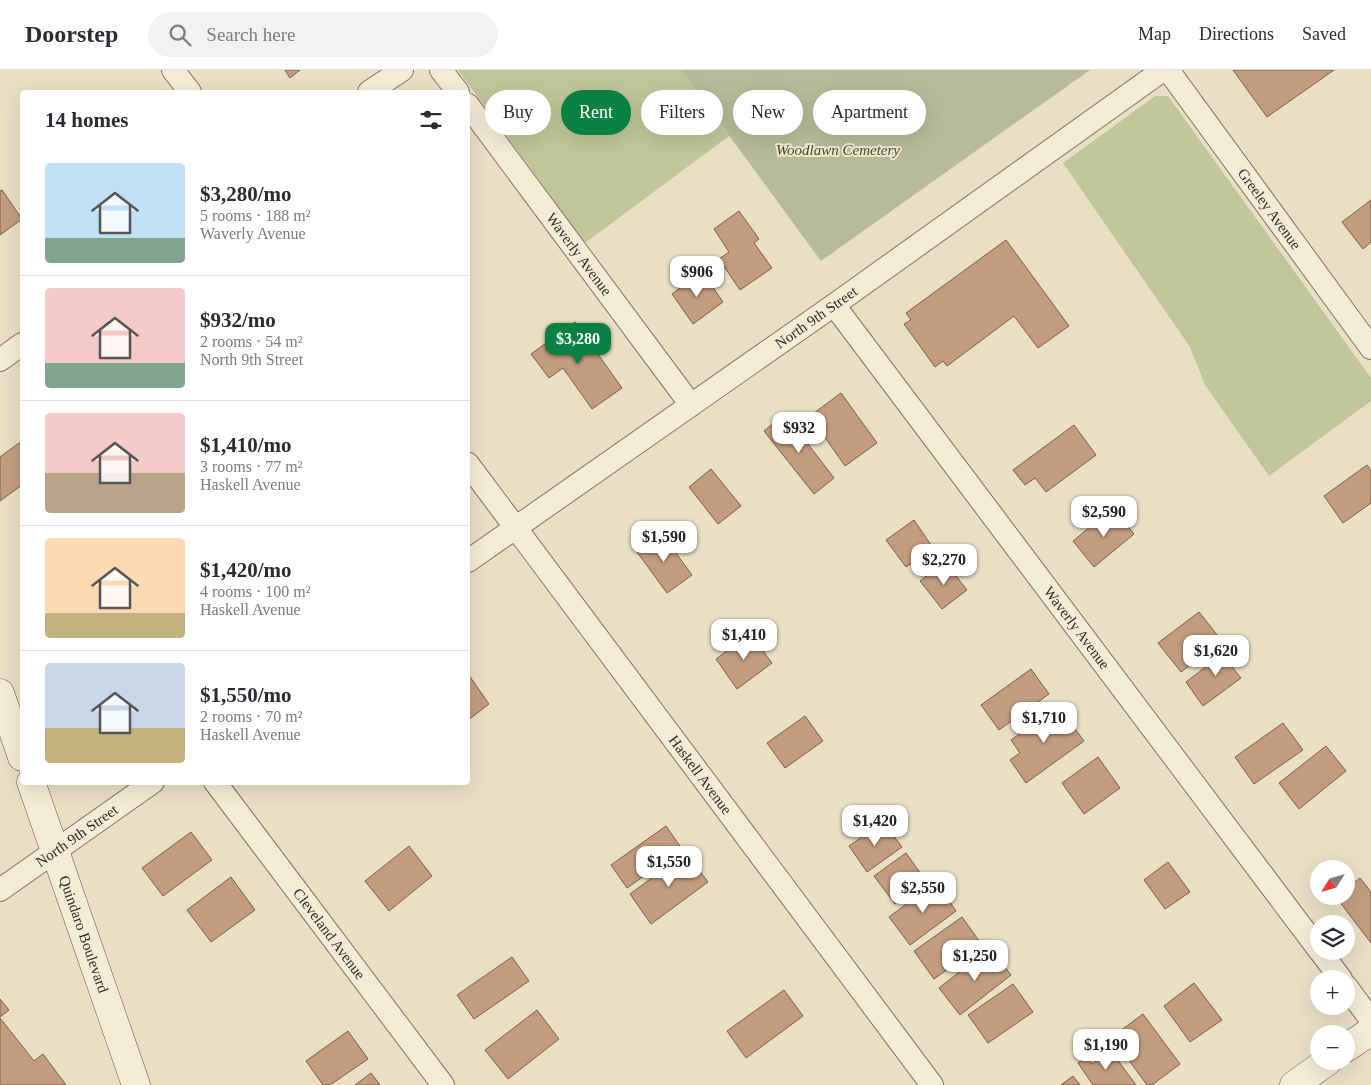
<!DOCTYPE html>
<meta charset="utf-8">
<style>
body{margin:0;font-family:"Times New Roman",serif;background:#f2f2f3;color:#2b2b33;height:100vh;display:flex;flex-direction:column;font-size:19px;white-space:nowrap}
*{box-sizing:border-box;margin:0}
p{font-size:16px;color:#7c7c81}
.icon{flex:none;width:28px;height:28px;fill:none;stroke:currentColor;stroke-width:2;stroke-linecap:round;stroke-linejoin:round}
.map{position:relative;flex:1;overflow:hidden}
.drawer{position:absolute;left:20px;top:20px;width:450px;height:695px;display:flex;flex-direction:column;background:#fff;border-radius:5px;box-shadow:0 5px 20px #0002}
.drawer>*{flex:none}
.guide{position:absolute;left:485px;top:20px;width:475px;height:45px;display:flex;gap:10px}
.needle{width:32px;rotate:233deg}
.buttons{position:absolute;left:1310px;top:790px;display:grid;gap:10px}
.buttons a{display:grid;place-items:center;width:45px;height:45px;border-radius:50%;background:#fff;box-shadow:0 5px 20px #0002;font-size:25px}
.price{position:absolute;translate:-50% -42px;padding:0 11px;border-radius:10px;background:#fff;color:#222;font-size:16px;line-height:32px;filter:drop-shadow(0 1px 2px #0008)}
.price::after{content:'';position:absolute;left:50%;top:30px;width:15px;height:11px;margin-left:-8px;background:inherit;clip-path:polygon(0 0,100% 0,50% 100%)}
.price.active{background:#0b8043;color:#fff}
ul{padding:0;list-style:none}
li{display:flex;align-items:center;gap:15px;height:125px;padding:0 25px}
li+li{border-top:1px solid #e1e1e2}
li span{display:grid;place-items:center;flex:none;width:140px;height:100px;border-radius:5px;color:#555}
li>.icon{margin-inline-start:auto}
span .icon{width:60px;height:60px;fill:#fffc;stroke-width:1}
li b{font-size:21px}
h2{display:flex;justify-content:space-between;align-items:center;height:60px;padding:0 25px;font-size:21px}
.pill{padding:0 18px;border-radius:22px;background:#fff;box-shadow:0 5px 20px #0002;font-size:18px;line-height:45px}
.pill.active{background:#0b8043;color:#fff}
header{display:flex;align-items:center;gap:30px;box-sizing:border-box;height:70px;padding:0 25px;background:#fff;border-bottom:1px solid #e1e1e2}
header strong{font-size:24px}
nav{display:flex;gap:28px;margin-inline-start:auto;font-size:18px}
.search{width:350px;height:45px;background:#f2f2f3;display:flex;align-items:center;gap:12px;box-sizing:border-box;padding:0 18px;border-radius:28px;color:#7c7c81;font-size:19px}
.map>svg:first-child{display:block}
.green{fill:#c0c69a}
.cemetery{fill:#b7bb98}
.building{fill:#c39c7f;stroke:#7e5d45}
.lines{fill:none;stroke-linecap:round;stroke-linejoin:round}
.street-casing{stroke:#82715d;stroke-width:24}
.secondary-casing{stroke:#645340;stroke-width:29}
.street{stroke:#f5ecd7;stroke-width:22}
.secondary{stroke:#f5ecd7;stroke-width:28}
.labels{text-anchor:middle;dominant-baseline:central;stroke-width:4;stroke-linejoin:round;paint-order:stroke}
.park-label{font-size:15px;font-style:italic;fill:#444e28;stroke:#f1e9d4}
.street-label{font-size:15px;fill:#34291f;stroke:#f1e9d4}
</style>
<header>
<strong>Doorstep</strong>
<div class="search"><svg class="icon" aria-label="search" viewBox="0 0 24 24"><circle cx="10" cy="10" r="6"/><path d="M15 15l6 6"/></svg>Search here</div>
<nav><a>Map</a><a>Directions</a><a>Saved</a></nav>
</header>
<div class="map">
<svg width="1371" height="1015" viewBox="0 0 1371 1015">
<rect width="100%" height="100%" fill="#e9dfc5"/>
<g class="green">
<polygon points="458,0 681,0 729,66 585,173"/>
<polygon points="1155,26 1168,26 1371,308 1371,331 1269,406 1205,315 1190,277 1063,93"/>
</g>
<polygon class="cemetery" points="681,0 1090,0 821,191"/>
<g class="building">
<polygon points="285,0 300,0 290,8"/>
<polygon points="1233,0 1334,0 1267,47"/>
<polygon points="2,120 22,149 0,165 0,121"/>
<polygon points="1371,130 1371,172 1363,179 1342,152"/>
<polygon points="739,141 759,169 754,173 772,198 740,220 719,189 729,182 714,159"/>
<polygon points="1006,170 1069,256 1038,278 1014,246 947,296 943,291 935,297 904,254 911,250 906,243"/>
<polygon points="702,202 723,232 693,254 672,224"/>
<polygon points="575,252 622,318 592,339 563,298 549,308 531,284"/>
<polygon points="841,323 877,373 845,396 810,346"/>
<polygon points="785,344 834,408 814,424 764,361"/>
<polygon points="1074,355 1096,385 1046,422 1035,408 1025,415 1013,400"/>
<polygon points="19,373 22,378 22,415 0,431 0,387"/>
<polygon points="1367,395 1371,401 1371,433 1343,453 1324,426"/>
<polygon points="711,399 741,436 718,454 689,417"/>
<polygon points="1113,438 1134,464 1094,497 1073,471"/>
<polygon points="914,450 933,478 906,497 886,470"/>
<polygon points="662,464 692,505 667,523 637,482"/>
<polygon points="945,492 967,520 942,539 920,511"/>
<polygon points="1199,542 1222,571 1181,602 1158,573"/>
<polygon points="750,564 772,593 737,619 716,589"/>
<polygon points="1233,576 1243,589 1232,597 1241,608 1203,636 1186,612"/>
<polygon points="1031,599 1049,624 999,660 981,635"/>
<polygon points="468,604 489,634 468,650"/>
<polygon points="1058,636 1084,671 1026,713 1010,690 1020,683 1011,670"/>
<polygon points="805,646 823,671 785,698 767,673"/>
<polygon points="1283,653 1303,680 1254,714 1235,687"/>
<polygon points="1326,676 1346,701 1299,739 1279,713"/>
<polygon points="1098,687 1120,718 1084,744 1062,713"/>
<polygon points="883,752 902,777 867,802 849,776"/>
<polygon points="666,756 682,779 627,818 611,795"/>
<polygon points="191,762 212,790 163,826 142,798"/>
<polygon points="409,776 432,806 389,841 365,811"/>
<polygon points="686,783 708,812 651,854 630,824"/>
<polygon points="906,783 926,811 895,834 874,806"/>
<polygon points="1168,792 1190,822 1165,839 1144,810"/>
<polygon points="231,807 255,840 211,872 187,840"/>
<polygon points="1360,808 1371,822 1371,873 1336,827 1346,826 1346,819"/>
<polygon points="936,812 956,841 910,875 889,847"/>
<polygon points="962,847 982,875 934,909 914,881"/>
<polygon points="990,878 1011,905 960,945 939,918"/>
<polygon points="512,887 529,911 474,949 457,925"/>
<polygon points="1194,913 1222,950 1190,972 1164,936"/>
<polygon points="1013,914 1033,942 988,973 968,945"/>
<polygon points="784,920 803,946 746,988 727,961"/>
<polygon points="0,929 9,940 0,947"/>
<polygon points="537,940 559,969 508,1009 485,980"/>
<polygon points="1143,944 1180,994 1152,1015 1147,1015 1112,967"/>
<polygon points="0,948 34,991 43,984 66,1015 0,1015"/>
<polygon points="348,961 368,989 330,1015 323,1015 306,991"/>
<polygon points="1111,981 1136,1015 1093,1015 1078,993 1086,987 1092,994"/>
<polygon points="371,1003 380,1015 355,1015"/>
<polygon points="1073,1006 1080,1015 1061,1015"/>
</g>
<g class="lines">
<g class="street-casing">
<g id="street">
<polyline points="173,0 190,22"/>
<polyline points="441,0 458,22"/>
<path id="s1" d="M1168,0L1371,278"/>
<polyline points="369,22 402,0"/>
<path id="s2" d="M468,35L691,335"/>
<path id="s3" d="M834,235L1319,880"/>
<polyline points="0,290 22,274"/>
<path id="s4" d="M468,394L932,1015"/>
<path id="s5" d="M468,491L834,235L1163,0"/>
<path id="s6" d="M215,712L443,1015"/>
<path id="s7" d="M0,820L153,712"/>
<polyline points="1320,881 1341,909"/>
<polyline points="1346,916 1371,950"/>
</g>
</g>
<g class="secondary-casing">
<g id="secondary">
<polyline points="0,623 22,687"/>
<path id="s8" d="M31,712L136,1015"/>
<polyline points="1346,978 1371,961"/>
<polyline points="1294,1015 1328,991"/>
</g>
</g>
<use href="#street" class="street"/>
<use href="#secondary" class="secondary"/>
</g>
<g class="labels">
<g class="park-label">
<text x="838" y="80">Woodlawn Cemetery</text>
</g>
<g class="street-label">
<text stroke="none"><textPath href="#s1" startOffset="172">Greeley Avenue</textPath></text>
<text stroke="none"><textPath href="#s2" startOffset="186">Waverly Avenue</textPath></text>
<text stroke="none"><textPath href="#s5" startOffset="425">North 9th Street</textPath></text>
<text stroke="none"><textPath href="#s3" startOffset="404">Waverly Avenue</textPath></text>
<text stroke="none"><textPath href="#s4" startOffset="388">Haskell Avenue</textPath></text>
<text stroke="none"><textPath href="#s7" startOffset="94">North 9th Street</textPath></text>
<text stroke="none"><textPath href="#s8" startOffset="161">Quindaro Boulevard</textPath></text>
<text stroke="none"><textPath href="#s6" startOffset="190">Cleveland Avenue</textPath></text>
</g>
</g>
</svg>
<div class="buttons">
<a><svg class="needle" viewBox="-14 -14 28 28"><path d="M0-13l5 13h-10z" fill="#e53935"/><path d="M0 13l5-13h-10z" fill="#7c7c81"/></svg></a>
<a><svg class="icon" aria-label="layers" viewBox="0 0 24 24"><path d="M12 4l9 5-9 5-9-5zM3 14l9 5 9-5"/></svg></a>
<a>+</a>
<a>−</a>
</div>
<b class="price" style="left:697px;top:228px">$906</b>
<b class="price active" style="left:578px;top:295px">$3,280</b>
<b class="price" style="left:799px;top:384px">$932</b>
<b class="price" style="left:1104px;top:468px">$2,590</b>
<b class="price" style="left:664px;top:493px">$1,590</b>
<b class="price" style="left:944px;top:516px">$2,270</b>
<b class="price" style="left:744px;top:591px">$1,410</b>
<b class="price" style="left:1216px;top:607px">$1,620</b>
<b class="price" style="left:1044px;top:674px">$1,710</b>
<b class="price" style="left:875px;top:777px">$1,420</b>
<b class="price" style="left:669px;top:818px">$1,550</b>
<b class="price" style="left:923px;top:844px">$2,550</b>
<b class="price" style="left:975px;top:912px">$1,250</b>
<b class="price" style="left:1106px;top:1001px">$1,190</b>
<div class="guide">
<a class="pill">Buy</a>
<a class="pill active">Rent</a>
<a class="pill">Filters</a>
<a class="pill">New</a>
<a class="pill">Apartment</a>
</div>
<section class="drawer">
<h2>14 homes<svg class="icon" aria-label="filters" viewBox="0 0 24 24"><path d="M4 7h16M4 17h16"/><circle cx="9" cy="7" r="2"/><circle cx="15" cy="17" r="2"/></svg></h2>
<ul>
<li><span style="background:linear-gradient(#bfe0f5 75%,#7fa58c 0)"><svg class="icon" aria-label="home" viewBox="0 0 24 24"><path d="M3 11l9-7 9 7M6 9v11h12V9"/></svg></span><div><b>$3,280/mo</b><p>5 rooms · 188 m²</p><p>Waverly Avenue</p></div></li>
<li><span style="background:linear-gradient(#f6c9c9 75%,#7fa58c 0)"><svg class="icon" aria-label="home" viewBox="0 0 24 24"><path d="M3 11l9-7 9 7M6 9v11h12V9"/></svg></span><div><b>$932/mo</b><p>2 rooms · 54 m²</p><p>North 9th Street</p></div></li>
<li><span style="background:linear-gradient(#f6c9c9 60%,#b9a48a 0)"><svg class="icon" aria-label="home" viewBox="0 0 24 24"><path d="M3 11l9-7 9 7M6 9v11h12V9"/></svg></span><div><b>$1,410/mo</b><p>3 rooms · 77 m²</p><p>Haskell Avenue</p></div></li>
<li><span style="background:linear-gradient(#ffd9b3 75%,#c2b280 0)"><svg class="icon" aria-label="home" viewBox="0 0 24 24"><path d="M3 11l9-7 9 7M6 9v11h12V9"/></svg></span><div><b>$1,420/mo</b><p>4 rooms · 100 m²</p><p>Haskell Avenue</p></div></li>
<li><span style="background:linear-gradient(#c9d6e8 65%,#c2b280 0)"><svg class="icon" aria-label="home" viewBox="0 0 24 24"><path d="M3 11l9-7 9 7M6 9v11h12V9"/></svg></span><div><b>$1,550/mo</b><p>2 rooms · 70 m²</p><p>Haskell Avenue</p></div></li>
</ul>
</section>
</div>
